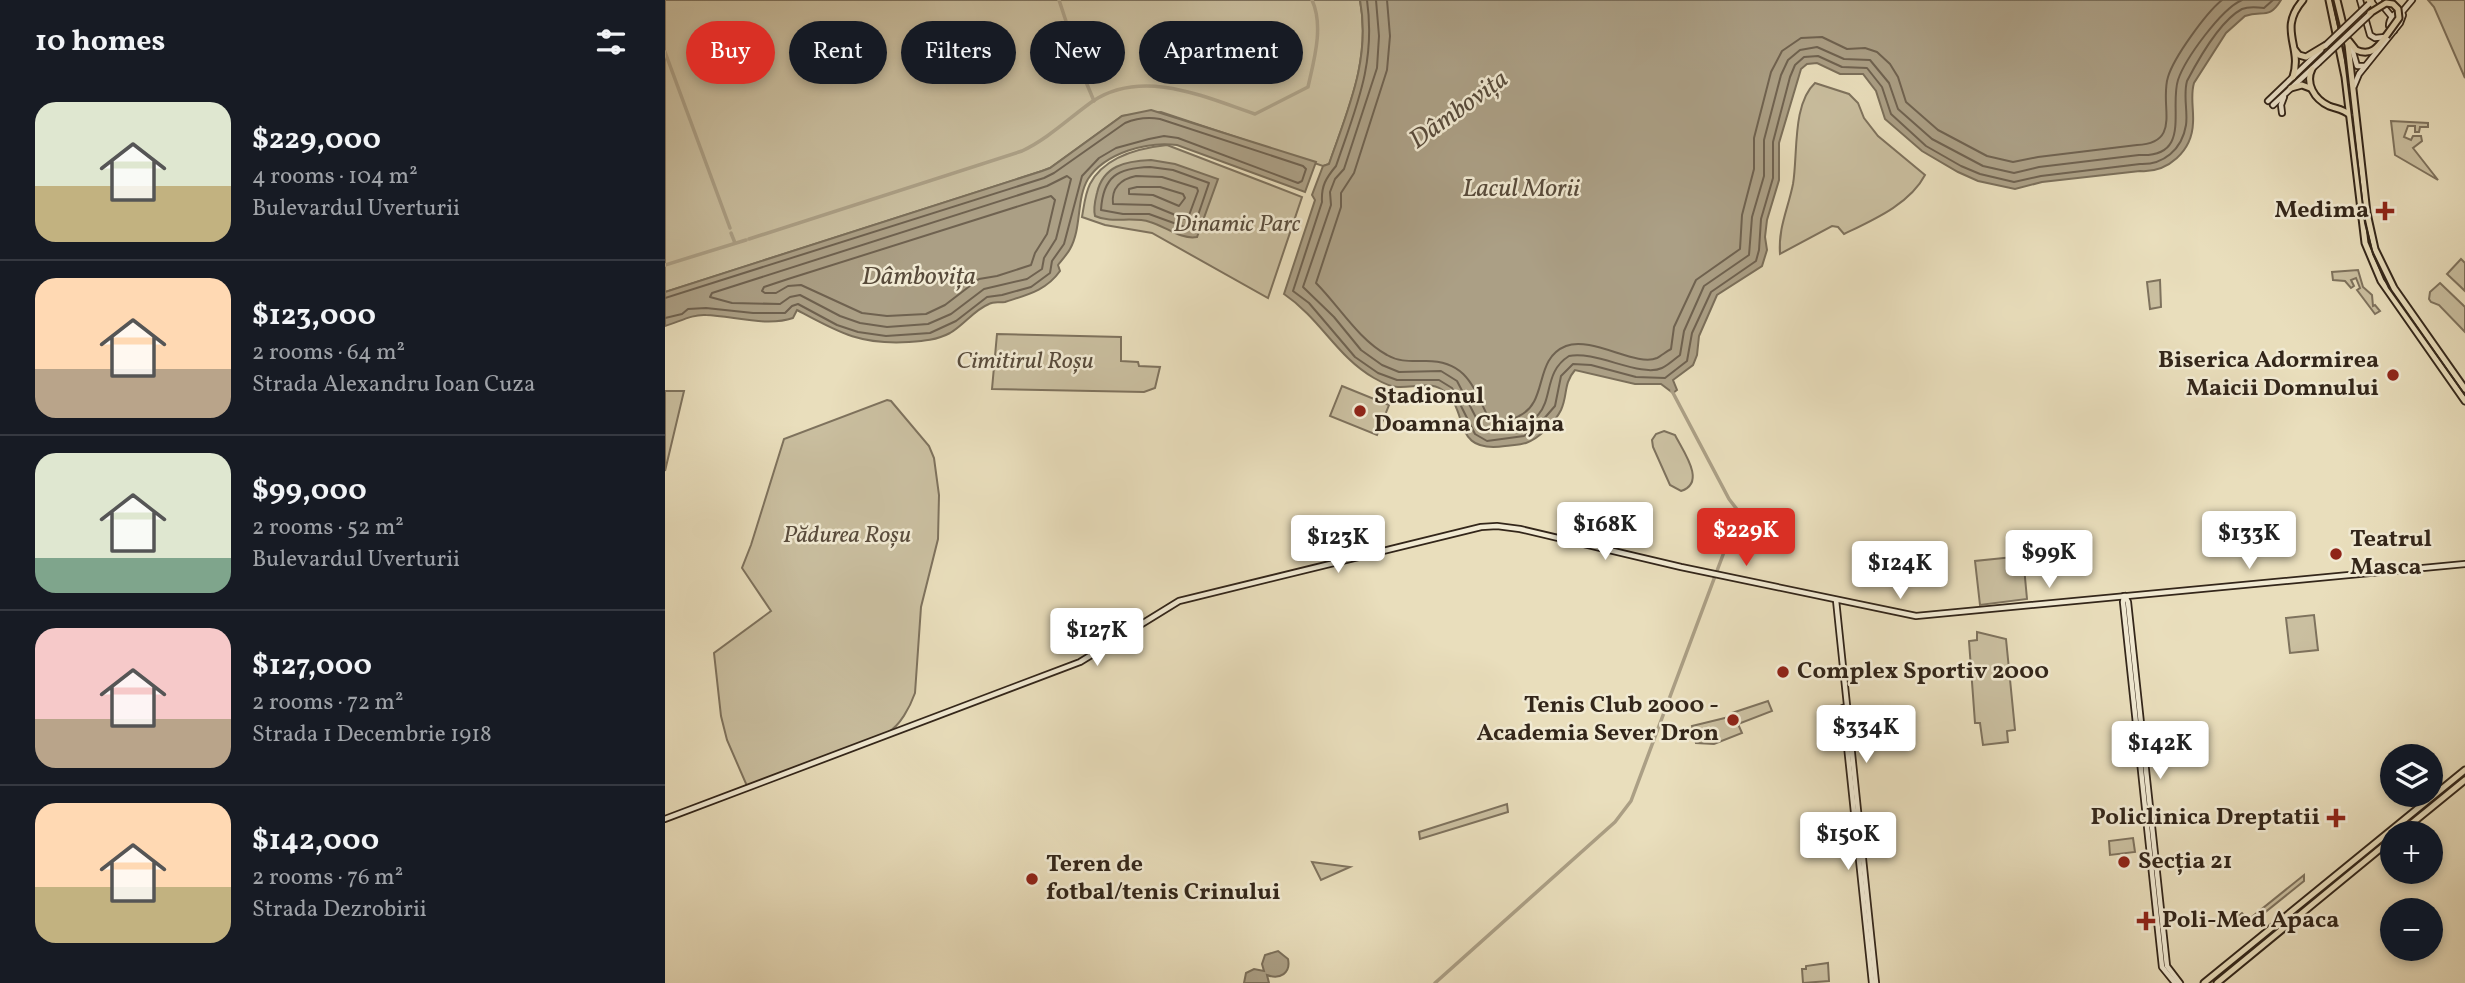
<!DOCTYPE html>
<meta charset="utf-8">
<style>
body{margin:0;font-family:Vollkorn,serif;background:#242831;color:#f1f3f6;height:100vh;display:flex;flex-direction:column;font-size:26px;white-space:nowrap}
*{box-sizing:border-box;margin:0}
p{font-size:23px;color:#9ea1a6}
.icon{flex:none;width:38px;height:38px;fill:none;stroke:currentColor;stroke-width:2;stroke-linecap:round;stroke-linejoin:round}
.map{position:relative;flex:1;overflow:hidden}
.side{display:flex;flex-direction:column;background:#171b24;width:665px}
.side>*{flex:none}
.top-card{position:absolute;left:21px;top:21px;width:665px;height:63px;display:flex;gap:14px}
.tools{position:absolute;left:1715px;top:744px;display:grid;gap:14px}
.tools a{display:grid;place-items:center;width:63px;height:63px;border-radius:50%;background:#171b24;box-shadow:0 4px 10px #0003;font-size:35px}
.price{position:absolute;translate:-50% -60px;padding:0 16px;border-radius:7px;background:#fff;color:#222;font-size:23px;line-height:46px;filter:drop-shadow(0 2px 4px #0008)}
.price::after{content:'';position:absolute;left:50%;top:42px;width:21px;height:16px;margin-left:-10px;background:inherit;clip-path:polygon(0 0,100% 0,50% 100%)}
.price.active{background:#d93025;color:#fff}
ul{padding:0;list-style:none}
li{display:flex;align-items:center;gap:21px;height:175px;padding:0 35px}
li+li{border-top:2px solid #363941}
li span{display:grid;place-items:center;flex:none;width:196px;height:140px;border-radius:21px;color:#555}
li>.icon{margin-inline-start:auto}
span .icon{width:84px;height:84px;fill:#fffc;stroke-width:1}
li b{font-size:30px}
h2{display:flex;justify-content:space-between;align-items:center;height:84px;padding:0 35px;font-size:30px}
.pill{padding:0 24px;border-radius:32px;background:#171b24;box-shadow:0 4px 10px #0003;font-size:24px;line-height:63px}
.pill.active{background:#d93025;color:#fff}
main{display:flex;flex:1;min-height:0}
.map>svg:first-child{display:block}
.green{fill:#cabfa0;stroke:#7e725d;stroke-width:2}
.water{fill:#ab9f85;stroke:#7b6f5a;stroke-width:2}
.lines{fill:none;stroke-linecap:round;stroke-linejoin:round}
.shore{stroke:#6f6250;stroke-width:2}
.canal{stroke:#ab9f85;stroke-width:3.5}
.secondary-casing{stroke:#33261a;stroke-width:8}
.primary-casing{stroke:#33261a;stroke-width:9}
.secondary{stroke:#f1ead3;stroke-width:4.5}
.primary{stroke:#e9debc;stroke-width:5}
.tram{stroke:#33261a;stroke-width:2}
.secondary-bridge-casing{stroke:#33261a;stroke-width:8;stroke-linecap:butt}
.primary-bridge-casing{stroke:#33261a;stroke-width:9;stroke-linecap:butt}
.secondary-bridge{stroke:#f1ead3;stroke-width:4.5}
.primary-bridge{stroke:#e9debc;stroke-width:5}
.poi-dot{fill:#8f2418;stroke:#f1ead3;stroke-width:2.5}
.labels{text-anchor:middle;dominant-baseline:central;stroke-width:5;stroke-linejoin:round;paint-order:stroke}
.poi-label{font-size:24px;font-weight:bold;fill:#33261a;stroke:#f1ead3;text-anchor:start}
.park-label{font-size:24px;font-style:italic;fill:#594c3c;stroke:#f1ead3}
.water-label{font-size:26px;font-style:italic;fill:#574a3a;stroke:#f1ead3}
</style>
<main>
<section class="side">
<h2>10 homes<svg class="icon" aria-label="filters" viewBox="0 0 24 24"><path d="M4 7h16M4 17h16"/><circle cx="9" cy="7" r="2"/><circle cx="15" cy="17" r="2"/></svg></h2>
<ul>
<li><span style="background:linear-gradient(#dfe7d0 60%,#c2b280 0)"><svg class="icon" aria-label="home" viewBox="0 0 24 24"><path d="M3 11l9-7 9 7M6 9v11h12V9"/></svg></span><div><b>$229,000</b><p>4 rooms · 104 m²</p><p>Bulevardul Uverturii</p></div></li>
<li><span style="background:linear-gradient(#ffd9b3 65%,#b9a48a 0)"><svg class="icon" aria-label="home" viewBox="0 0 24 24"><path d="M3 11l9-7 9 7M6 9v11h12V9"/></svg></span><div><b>$123,000</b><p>2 rooms · 64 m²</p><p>Strada Alexandru Ioan Cuza</p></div></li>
<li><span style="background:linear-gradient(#dfe7d0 75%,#7fa58c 0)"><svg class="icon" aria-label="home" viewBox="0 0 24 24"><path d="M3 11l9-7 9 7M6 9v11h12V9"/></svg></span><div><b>$99,000</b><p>2 rooms · 52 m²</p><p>Bulevardul Uverturii</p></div></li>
<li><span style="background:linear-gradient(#f6c9c9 65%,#b9a48a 0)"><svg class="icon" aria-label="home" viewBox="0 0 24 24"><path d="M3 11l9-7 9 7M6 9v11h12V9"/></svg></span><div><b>$127,000</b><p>2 rooms · 72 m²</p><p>Strada 1 Decembrie 1918</p></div></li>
<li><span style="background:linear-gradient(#ffd9b3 60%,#c2b280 0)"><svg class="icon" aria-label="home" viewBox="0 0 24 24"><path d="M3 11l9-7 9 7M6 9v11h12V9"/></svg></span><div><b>$142,000</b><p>2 rooms · 76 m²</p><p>Strada Dezrobirii</p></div></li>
</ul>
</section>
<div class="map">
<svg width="1800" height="983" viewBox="0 0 1800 983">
<rect width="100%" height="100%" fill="#e9debc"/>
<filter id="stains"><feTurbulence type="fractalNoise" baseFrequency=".00286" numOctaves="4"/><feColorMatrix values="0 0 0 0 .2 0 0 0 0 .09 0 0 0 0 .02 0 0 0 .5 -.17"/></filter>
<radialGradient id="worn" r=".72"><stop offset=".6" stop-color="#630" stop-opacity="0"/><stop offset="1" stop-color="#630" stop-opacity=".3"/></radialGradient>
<g class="green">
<path d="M0,0H695C706,59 683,109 664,164L658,166L496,112L457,116L385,168L377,171L0,292Z"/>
<polygon points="1763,0 1800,0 1800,78 1769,7"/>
<path d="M1150,83L1184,94L1193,103L1199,118L1213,136L1260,175C1245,204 1208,220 1179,234L1173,227L1167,226L1115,254C1113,228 1123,209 1128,184C1133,155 1127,104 1150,83Z"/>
<polygon points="1726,121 1763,123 1763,127 1755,127 1754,132 1750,132 1750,126 1743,126 1739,137 1746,140 1748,136 1756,136 1757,141 1748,148 1773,180 1730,155"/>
<path d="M502,145L637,197L603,298L487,233L440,225L417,217C419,206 420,194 425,184C439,157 474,148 502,145Z"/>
<polygon points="1796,259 1800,263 1800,291 1782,274"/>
<polygon points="1693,270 1698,287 1707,295 1708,306 1710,305 1715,311 1710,314 1692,290 1695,288 1691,278 1686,280 1689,286 1686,288 1680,281 1668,280 1667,272"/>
<polygon points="1495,280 1496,307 1485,309 1482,282"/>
<polygon points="1775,283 1800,307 1800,332 1774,305 1766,302 1764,299 1765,292"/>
<polygon points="332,334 456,337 456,361 473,362 474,366 495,367 490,388 479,392 327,389"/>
<polygon points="677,386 724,405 712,435 665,416"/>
<polygon points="0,391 19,391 0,471"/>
<path d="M222,400L226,401L264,446L269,458L274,495L273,539L256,607L250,693C245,707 235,726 222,733L82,786L62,740L56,716L49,653L106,611L77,568L86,545L119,439Z"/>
<path d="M999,431L1010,435C1018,451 1042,483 1016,491L1005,485L988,447L987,440L991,434Z"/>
<polygon points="1358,556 1362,599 1315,605 1310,561"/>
<polygon points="1649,615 1653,650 1625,653 1621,618"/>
<polygon points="1312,632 1341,639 1350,730 1342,731 1343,742 1318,745 1315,723 1310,723 1304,641 1312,640"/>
<polygon points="1103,701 1107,711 1073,724 1077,733 1049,744 1031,743 1027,726 1068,716 1067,713"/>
<polygon points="842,804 843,812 755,839 754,832"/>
<polygon points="1468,838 1470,852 1445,855 1444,841"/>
<polygon points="647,862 685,867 656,880"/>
<polygon points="1639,875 1639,881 1583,926 1575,926 1574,915 1577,913 1583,920"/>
<polygon points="1163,963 1164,981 1138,983 1137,969 1141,969 1141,966"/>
</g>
<g class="water">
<path d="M695,0H1616C1604,20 1598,10 1580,16L1561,33L1529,83C1525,96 1529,109 1528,123C1527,151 1503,173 1475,171L1377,182L1350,189L1313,181L1293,172L1257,151L1220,119L1211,91L1198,74H1175L1152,63L1142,64L1136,69L1114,143V180L1102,220L1100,237L1102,250L1097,266L1052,295L1034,336L1032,355L1028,365L1008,380L1012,390L1008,393L996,384H970L910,370C898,384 903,395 896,410C890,422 875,438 861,443C855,445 847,445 840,446C783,454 807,408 776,389C765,382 746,388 733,387C725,387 716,382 709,378C671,356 656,319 619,294L650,200L647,195L658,166L664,164C683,109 706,59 695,0Z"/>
<path d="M486,110L651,162L640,192L512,145C482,141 440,153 423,179C411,199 417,228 405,249C403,253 397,260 393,265L395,271C381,291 361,295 340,302C334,303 329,301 324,304C309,310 299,325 285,333C272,340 258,341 244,342C194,345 173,332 132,310L128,318C102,327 68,316 41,315C27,314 14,322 0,326V292L377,171L385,168L457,116Z"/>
<path d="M486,160L510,164L553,179L532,237C516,240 500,226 485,222C467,216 447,224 430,216C428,208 430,201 432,193C438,166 460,161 486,160Z"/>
<path d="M613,951L623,959C626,973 615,980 602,975L604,983H579L581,973L589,969L599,971L597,964L600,955Z"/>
</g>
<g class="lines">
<g class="shore">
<path d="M702,0C711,64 691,107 671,166C661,178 656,186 657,202L628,291L644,303L690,357L713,373L732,380H774L787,388L810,434L822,441L859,436L870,429L890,406L896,376L908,364L926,365L971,377L1000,378L1022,361L1027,333L1046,292L1091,261L1094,250L1096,219L1108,178V142L1125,77L1130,65L1139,57L1153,56L1177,67L1202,68L1217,87L1226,114L1261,146L1296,166L1315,174L1349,182L1376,176L1475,164C1498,165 1517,150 1521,125C1523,111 1518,96 1522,81C1533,60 1556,20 1577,9C1584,6 1592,7 1599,8L1608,0"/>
<path d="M711,0L714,36L712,68L679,169L670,179L665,192L666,205L638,287L669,317L696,350L717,365L734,372L776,371L792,381L817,429C824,434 830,431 839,430C901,421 869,378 904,356C930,350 976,378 997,368C1002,366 1010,359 1015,355L1019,331L1039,286L1084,255L1087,217L1099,176V140L1116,75L1123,60L1135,50L1152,47L1179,59L1205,60L1224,83L1233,109L1267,139L1318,166L1349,173L1374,167L1474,155C1527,158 1504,108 1513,80C1520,59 1556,9 1577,0"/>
<path d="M722,0L725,36L722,70L689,173L676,193V207L651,283C674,306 693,339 722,355C734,362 745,361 759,361C801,360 808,386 824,419L828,421C836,420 847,420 854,416C884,402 868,359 901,346C927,336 971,367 992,358C996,356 1002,351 1006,349L1009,327L1031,280L1075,249L1077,215L1089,169V138L1106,72L1117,51L1136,38L1157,37L1182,49L1200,48L1212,52L1225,64L1233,77L1241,102L1273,130L1322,156L1348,162L1373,157L1472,145C1518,143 1494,105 1503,77C1509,57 1541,13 1557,0"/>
<path d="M485,167L508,170L544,183L528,230L484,214H458L436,210C438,176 453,168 485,167Z"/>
<polygon points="402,176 406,179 391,239 379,258 377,269 362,279 319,289 286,314 263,324 222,327 195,323 175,316 135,295 125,297 115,304 67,303 45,297 47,293 382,186"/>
<path d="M471,176L497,177L532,188L533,191L523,218L520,219L486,205L448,204C446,188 456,179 471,176Z"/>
<polygon points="472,187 495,187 518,194 520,198 514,206 488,195 464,194 464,189"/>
<polygon points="386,196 390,200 382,234 370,253 366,265 332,276 314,279 280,305 261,314 222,316 197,313 136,285 123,286 111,293 100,293 97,291 99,287 123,279"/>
<path d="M0,298L379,178L389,173L460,123C472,118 483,117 495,119L638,166L641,169L637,181L633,183L513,138L499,136L484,139L451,148L434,158L417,176L399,244L387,261L385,273L366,287L337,295L322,297L291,321L265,333L221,336L193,332L172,325L133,304L127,306L120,313H88L41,308L23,309L17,314L0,318"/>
</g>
<g class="canal">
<polyline points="394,0 419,76"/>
<polyline points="0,52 65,228"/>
<polyline points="421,82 429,101"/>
<polyline points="66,233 70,243"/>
<path d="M84,239L357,151C384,138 404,118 428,101C478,68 540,97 590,114L643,87C649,60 659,26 647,0"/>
<polyline points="0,265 81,240"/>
<polyline points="770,983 950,822 966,801 1074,512 1064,499 1007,391"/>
</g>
<g class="secondary-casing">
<g id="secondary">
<polyline points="1695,0 1705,35 1710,38 1720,37"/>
<polyline points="1713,0 1727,17"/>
<polyline points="1737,12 1747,0"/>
<polyline points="1683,45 1688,52 1692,66 1700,66"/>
<path d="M1689,86L1694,74L1735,23L1738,15L1736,11C1729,13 1724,19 1724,26L1729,31"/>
<polyline points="1603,101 1656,50"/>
<polyline points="1608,105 1653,63"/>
<polyline points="1617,113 1616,105 1619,97"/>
<polyline points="1459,596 1458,602 1497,967 1510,983"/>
<polyline points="1460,596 1463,602 1502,966 1515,983"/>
<polyline points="1171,600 1211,983"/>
<polyline points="1182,707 1178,708 1207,983"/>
<polyline points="0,819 415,662 514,601 816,527 832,526 855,529 1016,567 1251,616 1800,564"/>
</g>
</g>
<g class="primary-casing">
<g id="primary">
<polyline points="1664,0 1680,77 1700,243 1716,281 1800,401"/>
<polyline points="1672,0 1683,45 1702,213 1710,249 1729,288 1800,389"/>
<path d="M1684,41L1691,50C1706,57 1713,47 1721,36"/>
<polyline points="1630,50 1634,55 1641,57 1661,45"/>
<path d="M1647,69C1640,83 1649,99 1664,106C1672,109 1678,109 1685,115"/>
<path d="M1628,77C1638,46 1612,30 1638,0"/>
<polyline points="1626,88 1637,85 1645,88"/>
<polyline points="1735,833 1800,780"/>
<polyline points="1539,983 1800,770"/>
<polyline points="1552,983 1727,839"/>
</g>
</g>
<use href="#secondary" class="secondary"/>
<use href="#primary" class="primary"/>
<polyline class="tram" points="1667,0 1679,52 1700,223 1708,254 1724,288 1800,395"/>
<g class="secondary-bridge-casing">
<g id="secondary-bridge">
<polyline points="1661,45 1704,4"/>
<polyline points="1653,63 1706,13"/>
</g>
</g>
<g class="primary-bridge-casing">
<polyline id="primary-bridge" points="1705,13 1721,3 1728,4 1733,9 1734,18 1721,36"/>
</g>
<use href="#secondary-bridge" class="secondary-bridge"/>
<use href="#primary-bridge" class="primary-bridge"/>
</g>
<g class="poi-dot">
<path d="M1716.5 200.5h7v7h7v7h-7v7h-7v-7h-7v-7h7z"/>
<circle cx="1728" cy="375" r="7"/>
<circle cx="695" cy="411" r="7"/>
<circle cx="1671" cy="554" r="7"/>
<circle cx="1118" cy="672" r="7"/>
<circle cx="1068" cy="720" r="7"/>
<path d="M1667.5 807.5h7v7h7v7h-7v7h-7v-7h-7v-7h7z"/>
<circle cx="1459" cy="862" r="7"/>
<circle cx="367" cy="879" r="7"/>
<path d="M1477.5 910.5h7v7h7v7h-7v7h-7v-7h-7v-7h7z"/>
</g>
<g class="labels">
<g class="poi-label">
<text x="1704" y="211" text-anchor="end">Medima</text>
<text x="1714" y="361" text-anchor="end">Biserica Adormirea<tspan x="1714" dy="28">Maicii Domnului</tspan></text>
<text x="709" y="397">Stadionul<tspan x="709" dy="28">Doamna Chiajna</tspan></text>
<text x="1685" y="540">Teatrul<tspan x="1685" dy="28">Masca</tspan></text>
<text x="1132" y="672">Complex Sportiv 2000</text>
<text x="1054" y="706" text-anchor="end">Tenis Club 2000 -<tspan x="1054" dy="28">Academia Sever Dron</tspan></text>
<text x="1655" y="818" text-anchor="end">Policlinica Dreptatii</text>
<text x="1473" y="862">Secția 21</text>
<text x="381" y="865">Teren de<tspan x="381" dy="28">fotbal/tenis Crinului</tspan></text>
<text x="1497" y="921">Poli-Med Apaca</text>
</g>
<g class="park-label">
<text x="572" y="225">Dinamic Parc</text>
<text x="360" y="362">Cimitirul Roșu</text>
<text x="182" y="536">Pădurea Roșu</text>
</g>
<g class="water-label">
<text transform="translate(794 110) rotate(-36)">Dâmbovița</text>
<text x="856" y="189">Lacul Morii</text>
<text x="254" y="277">Dâmbovița</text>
</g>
</g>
<rect width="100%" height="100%" filter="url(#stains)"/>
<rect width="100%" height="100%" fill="url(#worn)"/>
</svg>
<div class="tools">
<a><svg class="icon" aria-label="layers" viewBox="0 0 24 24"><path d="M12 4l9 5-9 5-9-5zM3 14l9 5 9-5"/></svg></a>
<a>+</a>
<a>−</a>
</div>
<b class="price" style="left:940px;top:562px">$168K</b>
<b class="price active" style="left:1081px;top:568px">$229K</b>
<b class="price" style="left:1584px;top:571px">$133K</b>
<b class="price" style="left:673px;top:575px">$123K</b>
<b class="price" style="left:1384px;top:590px">$99K</b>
<b class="price" style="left:1235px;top:601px">$124K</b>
<b class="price" style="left:432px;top:668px">$127K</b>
<b class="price" style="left:1201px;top:765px">$334K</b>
<b class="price" style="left:1495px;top:781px">$142K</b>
<b class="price" style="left:1183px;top:872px">$150K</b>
<div class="top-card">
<a class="pill active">Buy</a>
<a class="pill">Rent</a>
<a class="pill">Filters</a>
<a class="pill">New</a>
<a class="pill">Apartment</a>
</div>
</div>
</main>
